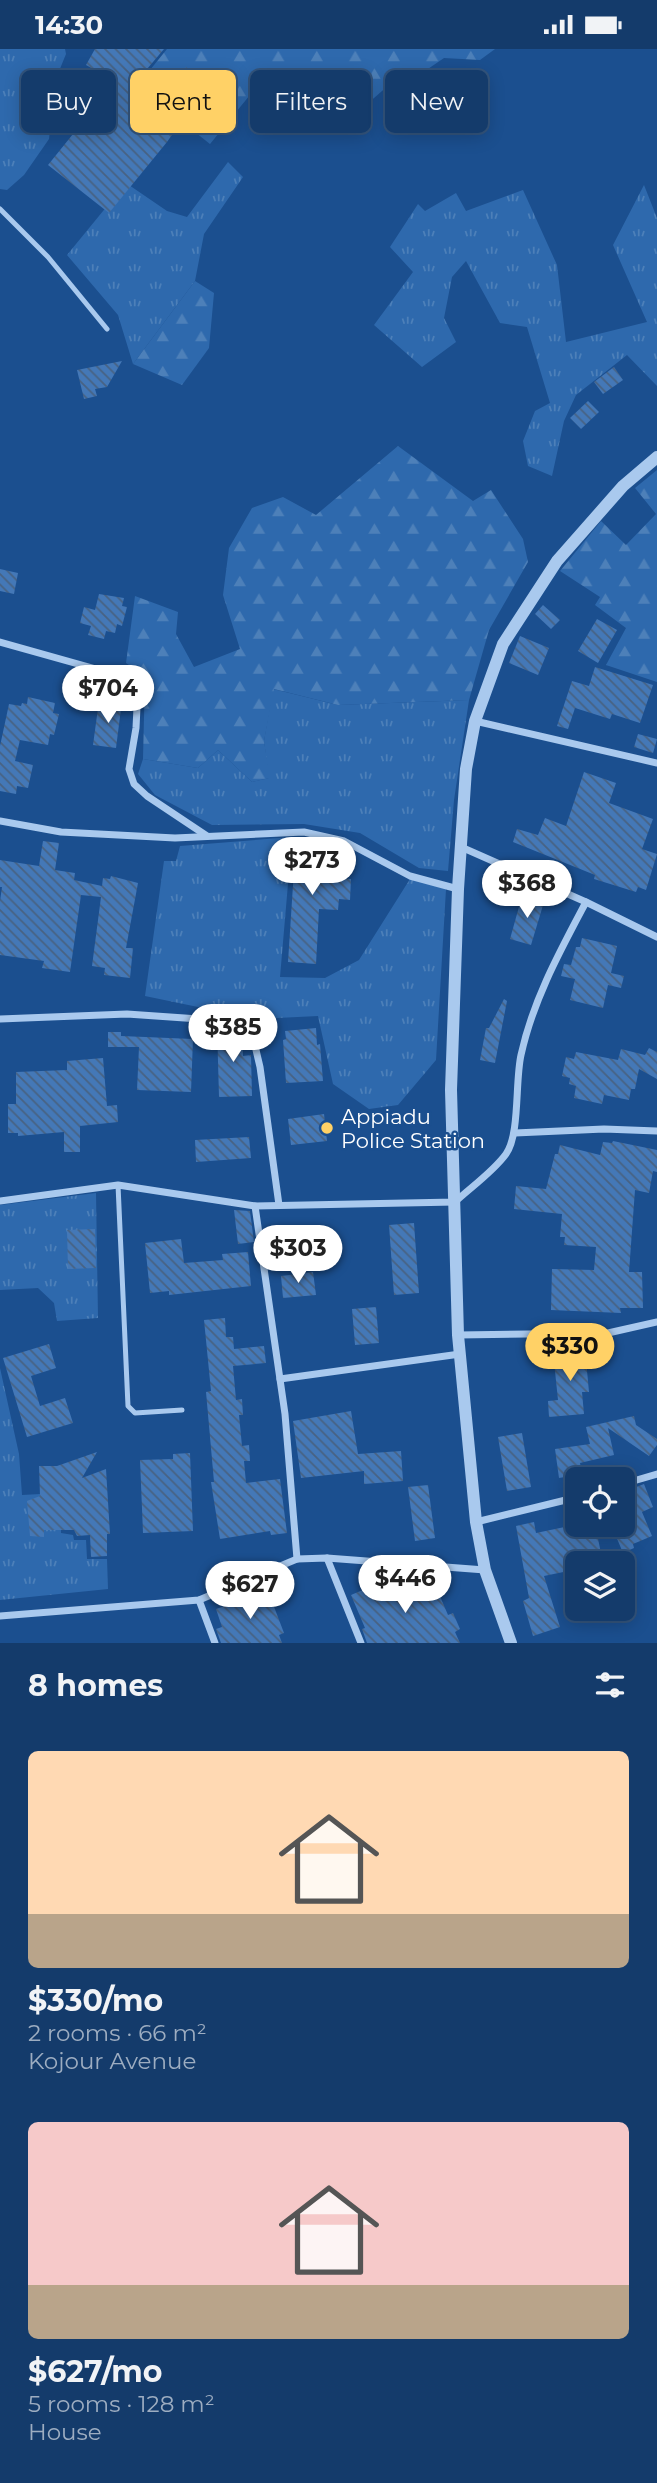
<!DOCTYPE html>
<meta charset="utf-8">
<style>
body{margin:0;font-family:Montserrat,sans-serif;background:#214673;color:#f1f3f6;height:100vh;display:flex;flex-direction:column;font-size:26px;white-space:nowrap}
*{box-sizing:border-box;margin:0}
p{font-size:23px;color:#9dadc1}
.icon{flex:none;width:38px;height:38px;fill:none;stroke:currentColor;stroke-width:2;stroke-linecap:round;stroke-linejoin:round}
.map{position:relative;height:1594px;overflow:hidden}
.details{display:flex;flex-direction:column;background:#143b6b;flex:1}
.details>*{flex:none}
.hud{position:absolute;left:21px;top:21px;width:616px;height:63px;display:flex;gap:14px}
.controls{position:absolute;left:565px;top:1418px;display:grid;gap:14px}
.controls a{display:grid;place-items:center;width:70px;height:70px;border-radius:10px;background:#143b6b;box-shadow:0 4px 18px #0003,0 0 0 2px #33557e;font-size:35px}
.price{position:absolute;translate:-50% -60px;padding:0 16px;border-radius:24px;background:#fff;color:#222;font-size:23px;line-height:46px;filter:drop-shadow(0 2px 4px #0008)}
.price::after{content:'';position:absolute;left:50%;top:42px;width:21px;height:16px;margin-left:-10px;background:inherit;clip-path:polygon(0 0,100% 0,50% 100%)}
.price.active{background:#ffd166;color:#111}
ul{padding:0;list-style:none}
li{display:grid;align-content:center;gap:14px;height:371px;padding:0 28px}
li span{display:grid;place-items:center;height:217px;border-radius:10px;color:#555}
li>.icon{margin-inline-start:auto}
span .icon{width:126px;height:126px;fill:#fffc;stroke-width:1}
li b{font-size:30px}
h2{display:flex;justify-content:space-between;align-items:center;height:84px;padding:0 28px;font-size:30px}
.chip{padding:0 24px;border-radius:10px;background:#143b6b;box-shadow:0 4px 18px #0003,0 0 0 2px #33557e;font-size:24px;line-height:63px}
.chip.active{background:#ffd166;color:#111}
.status{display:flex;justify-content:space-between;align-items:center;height:49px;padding:0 35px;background:#143b6b;direction:ltr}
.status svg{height:19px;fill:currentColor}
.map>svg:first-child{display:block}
.grass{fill:url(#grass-tufts)}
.forest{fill:url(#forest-firs)}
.building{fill:url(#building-back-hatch)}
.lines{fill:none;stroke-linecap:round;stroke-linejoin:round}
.service{stroke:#a9c9ee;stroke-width:5}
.minor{stroke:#a9c9ee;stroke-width:7}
.tertiary{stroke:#a9c9ee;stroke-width:12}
.poi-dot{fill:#ffd166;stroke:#1b4f8f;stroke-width:2.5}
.labels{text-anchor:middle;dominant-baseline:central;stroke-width:5;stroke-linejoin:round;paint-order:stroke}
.poi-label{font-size:21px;fill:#fff;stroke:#1b4f8f;text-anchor:start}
</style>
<div class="status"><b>14:30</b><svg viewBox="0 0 49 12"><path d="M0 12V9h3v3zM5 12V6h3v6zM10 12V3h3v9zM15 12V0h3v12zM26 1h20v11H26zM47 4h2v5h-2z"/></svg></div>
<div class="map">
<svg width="657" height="1594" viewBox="0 0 657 1594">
<defs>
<pattern id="grass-tufts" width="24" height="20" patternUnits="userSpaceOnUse" patternTransform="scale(1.75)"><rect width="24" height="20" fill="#2e69ad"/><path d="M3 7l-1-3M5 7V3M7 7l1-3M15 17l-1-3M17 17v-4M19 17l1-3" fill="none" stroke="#4d80b9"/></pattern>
<pattern id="forest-firs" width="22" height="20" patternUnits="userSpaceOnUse" patternTransform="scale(1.75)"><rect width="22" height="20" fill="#2e69ad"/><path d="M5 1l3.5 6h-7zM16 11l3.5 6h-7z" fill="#4d80b9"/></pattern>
<pattern id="building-back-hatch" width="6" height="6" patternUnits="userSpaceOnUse" patternTransform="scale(1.75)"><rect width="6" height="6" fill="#4478b7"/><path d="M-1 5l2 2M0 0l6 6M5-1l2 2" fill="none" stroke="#486282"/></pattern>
</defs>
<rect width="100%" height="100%" fill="#1b4f8f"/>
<g class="grass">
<polygon points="0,0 65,0 66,5 55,32 49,90 24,126 7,141 0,140"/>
<polygon points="228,113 243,128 204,185 195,232 133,315 118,266 67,206 126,134 167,162 187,168"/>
<polygon points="644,136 657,169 657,337 627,306 576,346 564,372 552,427 528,417 523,392 535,362 550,354 527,278 500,274 466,212 452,228 444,269 456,293 422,318 374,276 413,223 390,198 418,155 425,162 456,144 466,162 523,141 557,216 566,293 647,273 613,196"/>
<polygon points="273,640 338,656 469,651 454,751 448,822 419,819 360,784 304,775 212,776 155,746 138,725 143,710 198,719 218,701 252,733 269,729 264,692"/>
<polygon points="292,788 280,928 325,929 359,911 410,830 446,840 436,1011 398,1056 369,1060 333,1035 318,967 256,970 145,947 164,812 176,812 180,797"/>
<polygon points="96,1144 98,1269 57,1272 54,1254 38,1239 0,1241 0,1156"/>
<polygon points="0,1319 19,1405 22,1446 60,1444 61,1484 73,1486 74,1491 86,1491 87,1510 107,1510 108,1540 0,1551"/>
</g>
<g class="forest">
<polygon points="167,0 495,0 480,11 444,9 419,26 398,28 342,77 319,61 296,24 254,41 210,95 137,37"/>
<polygon points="195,232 214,244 209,299 182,336 133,315"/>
<polygon points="398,397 473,452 491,441 523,490 528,513 489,581 469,651 338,656 274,640 264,692 270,729 252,733 218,701 198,719 143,710 145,627 126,614 135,547 178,563 176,585 194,618 240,600 223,546 229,499 252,459 283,448 316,466"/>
<polygon points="657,421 657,633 606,616 626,579 595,556 600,548 560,522 601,472 626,496 656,465 635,439"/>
</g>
<g class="building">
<polygon points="95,0 164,0 131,39 156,56 186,18 203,31 174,68 181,73 167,93 109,164 48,116 73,85 68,82 92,51 95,53 111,30 86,16"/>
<polygon points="122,312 107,338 95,340 97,347 84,350 77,321"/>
<polygon points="614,318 623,331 603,345 594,333"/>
<polygon points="588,352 599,363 581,380 570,369"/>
<polygon points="0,520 18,524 14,545 0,542"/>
<polygon points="99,545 124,549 122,557 127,558 122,577 117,575 115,584 106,582 104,590 88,586 91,577 80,574 84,558 95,561"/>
<polygon points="543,556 560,571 551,580 535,565"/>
<polygon points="597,570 617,581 598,614 578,602"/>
<polygon points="520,587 549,599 538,626 509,614"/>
<polygon points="595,618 653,636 640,674 612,665 610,670 575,659 568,680 557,677 572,632 589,637"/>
<polygon points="28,648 55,654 53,664 59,665 54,686 50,685 48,696 20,691 15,712 33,716 28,739 17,737 16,745 0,742 0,697 9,655 21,657 22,654 27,655"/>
<polygon points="110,650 122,652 116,699 93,696 98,659 108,661"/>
<polygon points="638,685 657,690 653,704 634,698"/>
<polygon points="584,723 616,734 609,754 653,770 642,800 657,805 646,841 638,838 636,843 594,830 595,826 513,793 517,780 538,786 545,769 566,777"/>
<polygon points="296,790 333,796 331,829 351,830 350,851 339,850 338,861 319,860 316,915 288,913"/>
<polygon points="43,792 59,794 55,821 75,824 74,831 102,837 103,829 110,830 111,827 138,834 126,899 133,899 130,929 104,926 105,919 92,917 101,848 81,846 70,923 42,919 44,912 0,906 0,852 2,838 0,838 0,811 39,817"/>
<polygon points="522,847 544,853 531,896 510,890"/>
<polygon points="582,889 617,897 611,924 624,927 621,939 608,936 603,959 570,951 575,930 561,927 564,915 571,916 576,898 580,898"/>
<polygon points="504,950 507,952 495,1014 480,1011 486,979 489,979"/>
<polygon points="217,977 239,979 242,982 243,1007 251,1006 252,1047 219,1048"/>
<polygon points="316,979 317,996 320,995 323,1032 286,1034 283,991 286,990 285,982"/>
<polygon points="108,983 121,983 121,987 193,990 191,1043 137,1041 139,998 108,998"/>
<polygon points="649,999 657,1003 657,1030 639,1020 635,1040 631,1040 629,1051 604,1046 602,1055 574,1049 576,1037 569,1035 570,1029 562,1027 566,1008 574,1010 576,1003 618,1011 621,1000 645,1006"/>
<polygon points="103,1009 107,1057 117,1056 118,1073 80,1077 80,1103 64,1103 64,1083 18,1087 18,1084 8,1084 8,1055 16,1055 16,1023 67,1021 67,1012"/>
<polygon points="324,1065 327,1092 291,1096 288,1070"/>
<polygon points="249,1088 251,1109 196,1113 195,1091"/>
<polygon points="613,1092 657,1101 657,1123 653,1122 649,1144 635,1141 629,1223 642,1223 643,1259 620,1259 621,1264 551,1261 552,1220 594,1221 596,1198 564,1196 565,1188 560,1188 562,1165 514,1160 516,1137 546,1140 555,1105 558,1105 560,1096 600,1106 603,1093 612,1094"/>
<polygon points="234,1161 250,1162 254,1193 238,1195"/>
<polygon points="414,1174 419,1244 394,1246 389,1176"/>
<polygon points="95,1180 96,1219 68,1220 67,1181"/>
<polygon points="181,1190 184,1214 223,1211 222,1205 248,1203 251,1237 169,1246 169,1242 150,1244 145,1194"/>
<polygon points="313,1223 316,1246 283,1249 281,1227"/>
<polygon points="376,1258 379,1294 355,1296 352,1260"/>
<polygon points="225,1269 226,1288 233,1288 234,1300 264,1297 266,1314 233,1317 236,1351 242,1350 243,1366 239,1366 242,1397 249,1396 250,1412 244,1412 246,1434 280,1430 287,1484 271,1486 270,1482 220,1490 211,1433 214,1433 206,1343 211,1342 204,1271"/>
<polygon points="49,1295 56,1319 31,1327 40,1357 65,1349 73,1374 27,1388 3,1309"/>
<polygon points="585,1300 589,1343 582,1343 584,1365 549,1368 548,1352 558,1351 553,1303"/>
<polygon points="351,1362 358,1405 401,1402 403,1432 364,1435 364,1422 301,1429 293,1372"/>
<polygon points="634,1367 636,1376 657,1390 657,1396 649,1407 608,1379 614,1406 580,1414 582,1425 559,1429 555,1400 590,1395 586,1378"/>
<polygon points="522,1384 531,1438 507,1442 498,1388"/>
<polygon points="97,1403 82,1429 106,1420 110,1485 107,1485 107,1507 91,1508 90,1486 77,1487 74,1481 44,1481 44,1488 30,1487 27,1452 40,1447 39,1417 57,1417"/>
<polygon points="190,1404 193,1482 143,1484 140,1411 173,1410 173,1405"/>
<polygon points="644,1435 653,1458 642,1463 652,1487 633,1495 634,1499 623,1504 611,1475 623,1475 623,1443"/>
<polygon points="428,1436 435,1489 415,1492 408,1438"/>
<polygon points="534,1473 536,1484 579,1475 595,1475 603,1514 578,1514 578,1520 544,1527 560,1578 533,1587 523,1552 529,1549 516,1477"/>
<polygon points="409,1530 413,1540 433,1531 448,1566 453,1564 460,1580 455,1583 460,1594 367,1594 362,1580 365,1579 351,1546 386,1531 389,1538"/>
<polygon points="268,1542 284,1584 279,1586 282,1594 221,1594 216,1580 222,1578 216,1560"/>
</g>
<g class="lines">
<g class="service">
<polyline points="0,160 48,208 107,280"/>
<polyline points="118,1136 128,1357 135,1364 182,1361"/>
</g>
<g class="minor">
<polyline points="0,593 128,629 138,637 136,679 129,720 134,735 147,747 207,787"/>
<polyline points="475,672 657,714"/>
<polyline points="0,772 61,783 175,789 304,783 344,792 410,827 458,840"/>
<polyline points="461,798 586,853 657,888"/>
<polyline points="0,970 127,965 242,973 252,984 260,1018 279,1156"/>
<polyline points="515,1084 604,1080 657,1082"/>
<path d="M0,1152L118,1136L255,1157L455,1153C471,1138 493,1123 506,1105C520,1086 515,1032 521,1006C533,951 560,902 586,853"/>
<polyline points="255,1157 285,1365 297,1510"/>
<polyline points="458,1286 608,1284 657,1273"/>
<polyline points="280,1330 460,1305"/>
<polyline points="623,1435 657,1425"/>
<polyline points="476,1473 578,1448"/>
<polyline points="327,1509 361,1594"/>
<polyline points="199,1551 215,1594"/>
<polyline points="0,1567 199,1551 297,1510 327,1509 485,1521"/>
</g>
<polyline class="tertiary" points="511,1594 485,1521 476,1473 458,1286 451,1041 458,840 466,720 475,672 503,595 557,512 623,437 657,408"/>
</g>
<circle class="poi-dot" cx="327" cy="1079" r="7"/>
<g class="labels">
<g class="poi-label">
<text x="341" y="1067">Appiadu<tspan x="341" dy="24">Police Station</tspan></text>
</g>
</g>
</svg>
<div class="controls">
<a><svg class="icon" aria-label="locate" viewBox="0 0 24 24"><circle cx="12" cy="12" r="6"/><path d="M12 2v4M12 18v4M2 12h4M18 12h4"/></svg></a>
<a><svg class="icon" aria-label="layers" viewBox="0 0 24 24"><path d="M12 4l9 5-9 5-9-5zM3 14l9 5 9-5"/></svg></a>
</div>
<b class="price" style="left:108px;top:676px">$704</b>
<b class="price" style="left:312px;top:848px">$273</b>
<b class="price" style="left:527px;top:871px">$368</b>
<b class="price" style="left:233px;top:1015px">$385</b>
<b class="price" style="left:298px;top:1236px">$303</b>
<b class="price active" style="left:570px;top:1334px">$330</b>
<b class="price" style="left:405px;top:1566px">$446</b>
<b class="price" style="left:250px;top:1572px">$627</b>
<div class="hud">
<a class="chip">Buy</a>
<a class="chip active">Rent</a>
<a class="chip">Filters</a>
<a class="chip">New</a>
</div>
</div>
<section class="details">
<h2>8 homes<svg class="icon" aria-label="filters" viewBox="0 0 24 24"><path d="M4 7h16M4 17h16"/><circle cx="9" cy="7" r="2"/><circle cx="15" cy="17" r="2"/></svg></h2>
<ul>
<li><span style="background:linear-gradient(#ffd9b3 75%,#b9a48a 0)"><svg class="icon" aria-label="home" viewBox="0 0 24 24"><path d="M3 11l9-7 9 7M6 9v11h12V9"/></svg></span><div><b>$330/mo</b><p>2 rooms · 66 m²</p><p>Kojour Avenue</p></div></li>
<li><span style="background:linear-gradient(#f6c9c9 75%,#b9a48a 0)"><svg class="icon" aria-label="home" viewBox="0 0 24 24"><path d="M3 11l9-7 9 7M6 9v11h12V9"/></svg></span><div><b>$627/mo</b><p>5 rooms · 128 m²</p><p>House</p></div></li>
</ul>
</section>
